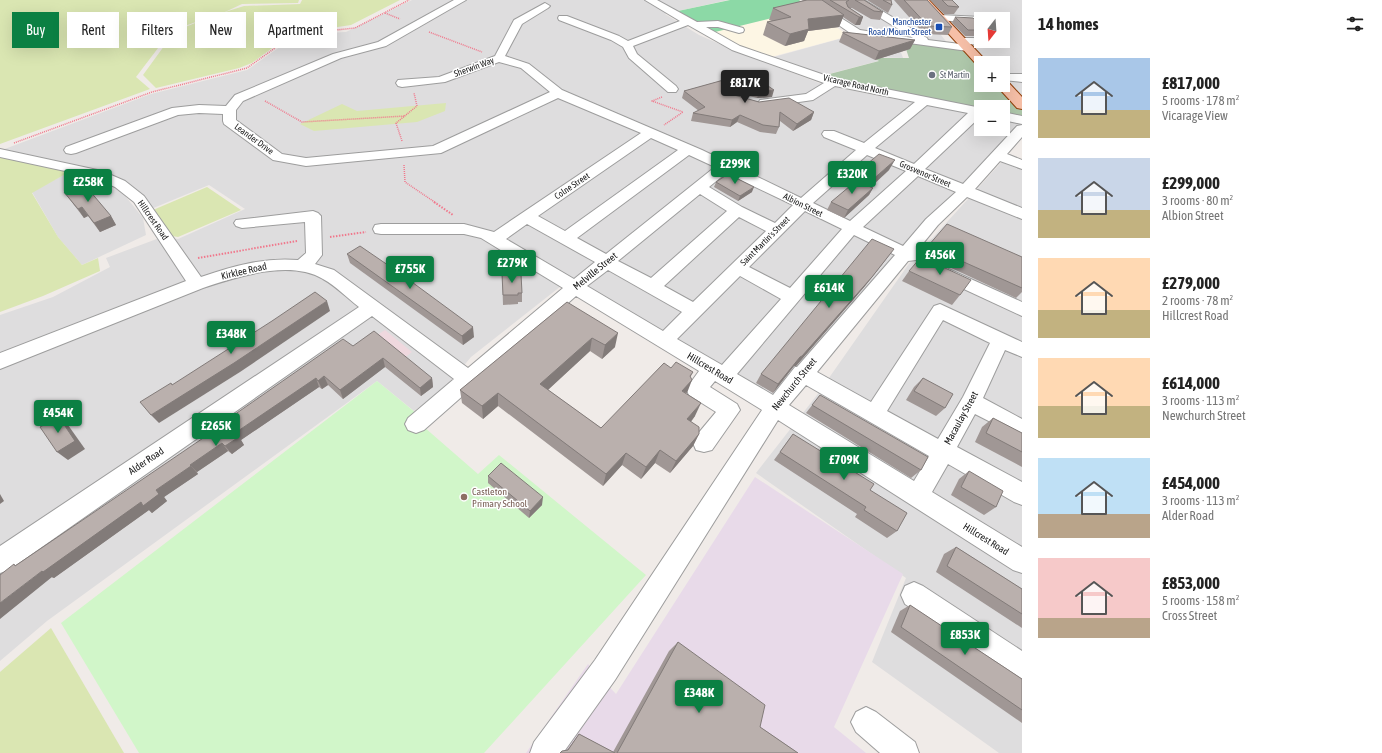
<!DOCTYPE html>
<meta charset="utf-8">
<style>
body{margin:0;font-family:"Asap Condensed",sans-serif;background:#f6f6f6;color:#222;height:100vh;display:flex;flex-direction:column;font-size:15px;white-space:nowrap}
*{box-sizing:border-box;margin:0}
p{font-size:13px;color:#767676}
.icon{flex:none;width:22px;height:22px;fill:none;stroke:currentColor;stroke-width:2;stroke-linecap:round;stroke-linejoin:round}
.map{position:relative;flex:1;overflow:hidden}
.drawer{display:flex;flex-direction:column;background:#fff;width:360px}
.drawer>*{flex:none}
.top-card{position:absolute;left:12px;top:12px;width:380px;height:36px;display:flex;gap:8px}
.needle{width:26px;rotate:197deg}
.fabs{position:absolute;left:974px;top:12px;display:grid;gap:8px}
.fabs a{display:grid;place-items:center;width:36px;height:36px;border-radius:0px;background:#fff;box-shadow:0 4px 16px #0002;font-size:20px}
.price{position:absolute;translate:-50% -34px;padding:0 9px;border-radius:4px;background:#0b8043;color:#fff;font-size:13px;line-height:26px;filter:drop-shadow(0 1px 2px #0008)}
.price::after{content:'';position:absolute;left:50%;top:24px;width:12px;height:9px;margin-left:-6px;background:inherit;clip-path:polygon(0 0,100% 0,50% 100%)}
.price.selected{background:#222;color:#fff}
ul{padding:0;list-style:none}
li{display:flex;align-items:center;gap:12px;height:100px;padding:0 16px}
li span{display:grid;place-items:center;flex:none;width:112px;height:80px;border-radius:0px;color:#555}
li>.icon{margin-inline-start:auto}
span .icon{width:48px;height:48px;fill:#fffc;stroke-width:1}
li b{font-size:17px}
h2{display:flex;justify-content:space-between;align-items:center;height:48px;padding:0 16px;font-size:17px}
.tag{padding:0 14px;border-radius:0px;background:#fff;box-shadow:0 4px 16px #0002;font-size:14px;line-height:36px}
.tag.selected{background:#0b8043;color:#fff}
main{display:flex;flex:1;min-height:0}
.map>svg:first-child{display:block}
.residential{fill:#deddde;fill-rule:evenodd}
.commercial{fill:#efd8de}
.industrial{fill:#e8dae9}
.education{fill:#fdf6e4}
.grass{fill:#dae6b2}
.cemetery{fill:#aec7aa}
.park{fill:#d1f6c9}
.pitch{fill:#8cd9a6}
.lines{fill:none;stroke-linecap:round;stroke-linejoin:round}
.minor-casing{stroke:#9d9d9d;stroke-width:2}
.major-casing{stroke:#92410b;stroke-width:2}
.path-far1{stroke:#f0788c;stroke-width:1.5;stroke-dasharray:1 1;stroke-linecap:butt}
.path{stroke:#f0788c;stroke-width:2;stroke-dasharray:1.5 1.5;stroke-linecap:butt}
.minor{fill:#fff;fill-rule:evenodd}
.major{fill:#f6bfa7;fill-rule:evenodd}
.wall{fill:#a09795}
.shaded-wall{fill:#827b79}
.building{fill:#bab0ad;stroke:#827b79}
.transit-dot{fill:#1a4fb4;stroke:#fff;stroke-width:1.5}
.worship-dot{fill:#6b7280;stroke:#fff;stroke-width:1.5}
.education-dot{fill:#8d6e63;stroke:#fff;stroke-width:1.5}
.labels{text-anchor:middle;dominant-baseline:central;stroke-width:3;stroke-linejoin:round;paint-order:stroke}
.far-transit-label{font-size:9px;fill:#164399;stroke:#fff;text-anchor:end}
.far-street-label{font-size:9px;fill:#202020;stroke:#fff}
.far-worship-label{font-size:9px;fill:#5b616d;stroke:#fff;text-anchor:start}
.street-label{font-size:10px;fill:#202020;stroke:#fff}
.education-label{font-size:10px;fill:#785e54;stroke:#fff;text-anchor:start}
</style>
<main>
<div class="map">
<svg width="1022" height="753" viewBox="0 0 1022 753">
<rect width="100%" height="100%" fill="#f0ebe8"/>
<g class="residential">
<polygon points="412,0 728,0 665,14 699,35 731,49 819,83 859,92 981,115 981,129 1003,129 1003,119 1022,123 962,186 900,248 786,410 570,279 471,357 446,387 414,411 377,381 47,621 0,661 0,315 53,297 110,267 106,258 162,237 178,239 245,209 209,185 151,209 121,179 2,150 151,94 247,70 294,37 311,34 346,32"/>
<polygon points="801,0 914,0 948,44 859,32 811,7"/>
<path d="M928,0H1022V97L1003,78V63H989L942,16ZM981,19H1003V41H981Z"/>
<polygon points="850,36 898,44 903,58 873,57 878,61 821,76 770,58"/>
<polygon points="1007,156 1022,163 1022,753 999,753 872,662 906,578 756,473 817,395 908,265"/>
<polygon points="69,172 101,180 122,192 143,218 146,235 82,265 58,237 32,192"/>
</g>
<polygon class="commercial" points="385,330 412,352 390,369 362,345"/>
<polygon class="industrial" points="755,477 903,574 834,727 866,753 526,753 588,664 616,694"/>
<polygon class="education" points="730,0 799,0 849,36 771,57 745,49 678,11"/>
<g class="grass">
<polygon points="0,0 299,0 298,3 242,4 225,12 244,6 300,4 302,0 400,0 351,25 291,34 252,63 239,68 156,88 143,75 175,31 218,14 171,31 136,77 150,89 0,144"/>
<polygon points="446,103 445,111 417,122 314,131 300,124 342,104 357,111"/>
<polygon points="0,157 69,172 32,193 58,237 82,265 98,258 100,271 43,296 0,312"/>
<polygon points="207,187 241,210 178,237 172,236 153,210"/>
<polygon points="51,628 124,753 0,753 0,672"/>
</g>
<polygon class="cemetery" points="904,43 967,50 981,65 981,85 1000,85 1022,109 1022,115 1020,116 1003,113 1003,107 981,107 981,109 833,80 822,76 879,61 873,58 909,58"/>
<polygon class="park" points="377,381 416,413 424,427 478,474 499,455 646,575 484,753 139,753 61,623"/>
<polygon class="pitch" points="730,0 799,0 822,17 796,12 715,32 678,11"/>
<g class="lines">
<g class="minor-casing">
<g id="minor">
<path d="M454,0H466L386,46L341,58L243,101L236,110V120L282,154L306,158L433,146L550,92L521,68L499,62L445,82L402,87L398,86L396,83L398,80L439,77L495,56L514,20L545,3L550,6L548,8L522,24L505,56L529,64L562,90L702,150L801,198L856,150L824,137L822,134L824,131H834L864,143L915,102L835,86L813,100L764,107L760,106L758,103L760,100L806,94L824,83L732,50L688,25L633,46L637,54L676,86L678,89L676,92H668L629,58L623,47L611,40L559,20L558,18L559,16H567L619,36L628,41L680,21L645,0H657L697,22L718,21L743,28L744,30L743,32L739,33L718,27H706L740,46L836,79L981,108V116L925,169L963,184L1017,126L1022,125V137L1007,154L1022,160V169L1000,161L975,189L1022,208V219L967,197L938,225L916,252L918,256L916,260L908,261L817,372L871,402L934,306L940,304L1022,342V357L1005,350L983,398L1022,419V438L975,414L957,447L1022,482V505L1014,502L948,464L932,492L1022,547V573L1013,570L778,420L615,680L563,753H530L534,742L595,660L762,410L715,381L710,387L737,404L740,410L712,450L704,452L696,450L693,443L696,436L716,412L689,395L686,389L699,371L576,296L424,430L416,433L408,430L405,424L408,418L454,379L372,316L9,570L0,573V546L359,307C347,298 336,286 323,279C290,259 236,277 203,288L0,369V353L186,281L134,202L115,187L93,177L0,157V149L102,171L125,181L144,196L201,277C233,266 265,257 298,260L306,253L305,222L242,228L236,226L234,223L236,220L313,211L318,213L321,216L322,255L315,264L334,270L468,368L563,288L481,238L464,234H381L375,233L373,229L375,225L381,224H464L494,232L641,133L558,98L441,153L306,166L273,160L224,124L223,121V114L199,113L178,115L76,153L71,154L66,153L64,150L66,147L172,108L199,105L226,106L235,95L333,54L378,42ZM927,105L968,113L914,164L875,148ZM651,138L678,150L565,231L538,216ZM689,155L715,167L606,254L577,238ZM867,155L906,171L850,221L813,203ZM726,173L793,205L775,223L742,207L709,187ZM918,176L956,192L926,219L903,246L863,227ZM700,194L727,211L651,278L618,261ZM805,211L842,229L790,288L749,267ZM739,217L766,231L693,302L664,286ZM527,224L595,262L574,279L506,239ZM854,235L895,255L797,367H795L773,395L737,374ZM608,270L682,312L663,331L587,286ZM740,276L781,299L722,365L677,339ZM943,320L990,343L963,397L938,439L887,411ZM806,385L929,456L914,481L789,405Z"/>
<polygon points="855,0 864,0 927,38 928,40 960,44 956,41 961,38 981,38 981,41 1001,42 996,45 963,44 972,46 973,48 968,51 857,36 853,35 814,8 819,5 822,6 860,30 913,38 856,3"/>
<polygon points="940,15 981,17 985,19 981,19 981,23 936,20 935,18 936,16"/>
<polygon points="1003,74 1022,74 1022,82 1003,80"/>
<polygon points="1003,112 1022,116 1022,124 1003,120"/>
<polygon points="944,267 1022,302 1022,316 938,277 935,273 938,269"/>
<polygon points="914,582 923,586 1022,651 1022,682 1012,678 905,604 901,595 905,586"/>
<polygon points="866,707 876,712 915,742 919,753 880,753 856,732 851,722 856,712"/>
</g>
</g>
<g class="major-casing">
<g id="major">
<polygon points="918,0 929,0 988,63 981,63 981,66 978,66"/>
<polygon points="1003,81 1008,82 1022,97 1022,109 1017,108 996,85 1003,85"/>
</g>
</g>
<g class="path-far1">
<polyline points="385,13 400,19"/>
<polyline points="429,32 482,52"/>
<polyline points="662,97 652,101 683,112 664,125"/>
<polyline points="265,101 302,122 405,116"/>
<polyline points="402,141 396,123 417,106 414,93"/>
<polyline points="14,143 152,92 247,68 289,38 308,33 355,28 409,0"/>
<polyline points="404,165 405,182 436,203"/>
</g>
<g class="path">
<polyline points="434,202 453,215"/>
<polyline points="330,237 366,232"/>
<polyline points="198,258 297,241"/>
</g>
<use href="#minor" class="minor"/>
<use href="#major" class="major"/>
</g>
<g class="wall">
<polygon points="802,0 864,0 883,12 880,20 871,19 852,8 850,8 863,17 860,25 855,25 843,17 839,27 808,31 804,41 785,46 763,35 767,22 772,21 769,20 773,8 803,1"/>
<polygon points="867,0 891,0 892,5 888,13"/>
<polygon points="894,0 927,0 952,27 948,35 924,34"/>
<polygon points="930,0 952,0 959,7 954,14 944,14"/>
<polygon points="955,17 981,25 981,36 965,36 952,23"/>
<polygon points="843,32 915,40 910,49 875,60 839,42"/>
<polygon points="738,76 762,88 772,97 757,98 729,91 726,91 727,93 759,102 814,112 811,120 793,131 780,121 779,127 776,134 760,132 737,122 730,127 691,121 693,113 699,111 682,98 684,91"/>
<polygon points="889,170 871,187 873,188 869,195 844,218 827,210 831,202 851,186 849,185 854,175"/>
<polygon points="716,182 752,192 738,201 714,187"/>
<polygon points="64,192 111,216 116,225 100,232 88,216 84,218"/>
<polygon points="928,246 1022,257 1022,292 1016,298 921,254"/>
<polygon points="347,254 474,337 463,345 350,263"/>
<polygon points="887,258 865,286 796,366 794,366 773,393 756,383 761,374"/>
<polygon points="909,271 960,295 952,305 902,281"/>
<polygon points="502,274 522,293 522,302 518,302 518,304 503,305"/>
<polygon points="567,302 615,347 602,359 590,351 548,390 601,428 671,368 693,372 690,377 686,394 695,416 691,422 699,434 693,446 670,473 655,463 641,479 622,465 603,486 498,406 483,419 462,403 460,390"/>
<polygon points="353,346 432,378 433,387 421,396 385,367 343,399 328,385 322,389 319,387 241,440 244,445 232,454 228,451 197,472 198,474 164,497 167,501 152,513 149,510 54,578 16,565"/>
<polygon points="923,378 945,408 936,416 906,400 914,387"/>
<polygon points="820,395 921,470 911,478 806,413"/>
<polygon points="993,418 1022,433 1022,467 975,442 982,427"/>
<polygon points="793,434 870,490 897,531 887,538 855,517 857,514 774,460"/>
<polygon points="969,471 996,507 984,515 951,495 959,479"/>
<polygon points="488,476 542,505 529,518 488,483"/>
<polygon points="956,547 1022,589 1022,628 936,572 944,554"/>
<polygon points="910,605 1022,679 1022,723 891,632 900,611"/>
<polygon points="678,642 760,727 798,753 560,753 567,750 579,734 613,752 669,651"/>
</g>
<g class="shaded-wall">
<polygon points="844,15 839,27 808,31 804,41 785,46 790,34 808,19"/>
<polygon points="859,17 863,17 860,25 855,25"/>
<polygon points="915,40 910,49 875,60 879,51"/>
<polygon points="731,83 729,91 725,92 724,88 727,84"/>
<polygon points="774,90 772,97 757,98 760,91"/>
<polygon points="814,112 811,120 793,131 797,124"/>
<polygon points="740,115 737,122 730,127 732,120"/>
<polygon points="895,160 889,170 865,192 870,182"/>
<polygon points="754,187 752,192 738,201 740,196"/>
<polygon points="873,188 869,195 844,218 848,210"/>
<polygon points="82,207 88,216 84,218 78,209"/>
<polygon points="111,216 116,225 100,232 94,223"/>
<polygon points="894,249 887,258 865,286 796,366 794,366 773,393 778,384 800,357"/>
<polygon points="327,301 330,311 240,372 159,423 151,415"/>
<polygon points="473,327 474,337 463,345 462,336"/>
<polygon points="618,333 615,347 602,359 605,345"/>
<polygon points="592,338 590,351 539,398 540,384"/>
<polygon points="383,358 385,367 343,399 340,390"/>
<polygon points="693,372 686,386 692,380 687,393 682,391"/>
<polygon points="324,376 328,385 322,389 318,381"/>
<polygon points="316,378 319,387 241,440 244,445 232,454 225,446 235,433"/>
<polygon points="432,378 433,387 421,396 420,388"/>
<polygon points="498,393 498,406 483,419 482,406"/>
<polygon points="701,403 695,416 682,432 687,419"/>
<polygon points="59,417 68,425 85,449 68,460 57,452"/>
<polygon points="699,434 693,446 670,473 676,461"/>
<polygon points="222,443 228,451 197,472 190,465"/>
<polygon points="660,450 655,463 641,479 646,467"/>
<polygon points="626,453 622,465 603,486 606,474"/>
<polygon points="191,466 198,474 164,497 167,501 152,513 149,510 54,578 52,577 0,619 0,603 42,571 141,502 156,490"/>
<polygon points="0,494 4,501 0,504"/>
<polygon points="543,497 542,505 529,518 530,511"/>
</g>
<g class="building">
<polygon points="807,0 822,0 844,15 808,19 809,29 790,34 767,22 791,17 773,8"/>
<polygon points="830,0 849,0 846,2 848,7 863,17 859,17"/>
<polygon points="855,0 864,0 883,12 874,11"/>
<polygon points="883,0 891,0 892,5"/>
<polygon points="904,0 927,0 952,27 928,26"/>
<polygon points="942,0 952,0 959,7 948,6"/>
<polygon points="955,17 973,18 981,25 981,30 968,30"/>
<polygon points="843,32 915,40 879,51 843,33"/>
<polygon points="738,76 762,88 768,86 774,90 760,91 731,83 727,84 724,88 727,93 759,102 789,98 814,112 797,124 780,112 779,127 763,125 740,115 732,120 693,113 705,107 684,91"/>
<polygon points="879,154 895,160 870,182 854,175"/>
<polygon points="728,174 754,187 740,196 716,182"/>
<polygon points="856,181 873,188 848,210 831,202"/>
<polygon points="84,184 111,216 94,223 82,207 78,209 64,192"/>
<polygon points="947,224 1022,257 1022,288 928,246"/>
<polygon points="872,239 894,249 872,277 802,356 800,357 778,384 761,374"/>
<polygon points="360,246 401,274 473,327 462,336 347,254"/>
<polygon points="921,257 971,280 960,295 909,271"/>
<polygon points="502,274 521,274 522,293 518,293 518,295 503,295"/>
<polygon points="315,292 327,301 234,363 151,415 140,402 171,383 172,385 272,321"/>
<polygon points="567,302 618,333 605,345 592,338 540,384 601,428 664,363 671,368 676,362 693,372 690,376 692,380 682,391 701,403 687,419 699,427 699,434 676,461 660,450 646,467 626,453 606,474 498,393 482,406 460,390"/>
<polygon points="374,331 432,378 420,388 383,358 340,390 324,376 318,381 316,378 235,433 239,437 225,446 222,443 190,465 191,466 156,490 159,494 143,506 141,502 43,572 42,571 0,603 0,575 14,564 15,566 212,432 211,431 343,339 353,346"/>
<polygon points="923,378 953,394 945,408 914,391"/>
<polygon points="820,395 928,457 921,470 812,405"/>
<polygon points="59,417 75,441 57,452 40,427"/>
<polygon points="993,418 1022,433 1022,452 986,433"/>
<polygon points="793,434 874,484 870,490 907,513 897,531 864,510 866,507 780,452"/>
<polygon points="501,463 543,497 530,511 488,476"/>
<polygon points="969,471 1003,491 996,507 961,487"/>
<polygon points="956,547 1022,589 1022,614 947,566"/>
<polygon points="910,605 1022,679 1022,710 901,627"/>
<polygon points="678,642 765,705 760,727 798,753 617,753"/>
<polygon points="579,734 615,753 560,753 562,751 568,750"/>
</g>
<rect class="transit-dot" x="935" y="23" width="8" height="8" rx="2"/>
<circle class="worship-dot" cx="932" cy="75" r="4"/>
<circle class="education-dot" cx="464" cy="497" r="4"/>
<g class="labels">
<g class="far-transit-label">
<text x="931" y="22">Manchester<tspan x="931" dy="10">Road/Mount Street</tspan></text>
</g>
<g class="far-street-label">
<text transform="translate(474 67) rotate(-20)">Sherwin Way</text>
<text transform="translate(856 85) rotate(13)">Vicarage Road North</text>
<text transform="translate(254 139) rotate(36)">Leander Drive</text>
<text transform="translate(925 174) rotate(23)">Grosvenor Street</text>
<text transform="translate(572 186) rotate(-34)">Colne Street</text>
<text transform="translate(803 205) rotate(26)">Albion Street</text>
<text transform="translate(153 220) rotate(55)">Hillcrest Road</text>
<text transform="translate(765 241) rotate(-45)">Saint Martin's Street</text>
</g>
<g class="far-worship-label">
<text x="940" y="75">St Martin</text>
</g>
<g class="street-label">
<text transform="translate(244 271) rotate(-13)">Kirklee Road</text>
<text transform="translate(595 271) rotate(-39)">Melville Street</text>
<text transform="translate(710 368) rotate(31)">Hillcrest Road</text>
<text transform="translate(794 384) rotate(-51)">Newchurch Street</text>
<text transform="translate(961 418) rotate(-61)">Macaulay Street</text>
<text transform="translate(146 461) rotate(-34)">Alder Road</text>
<text transform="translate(986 539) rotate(32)">Hillcrest Road</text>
</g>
<g class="education-label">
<text x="472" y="491">Castleton<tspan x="472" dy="12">Primary School</tspan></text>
</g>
</g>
</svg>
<div class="fabs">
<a><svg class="needle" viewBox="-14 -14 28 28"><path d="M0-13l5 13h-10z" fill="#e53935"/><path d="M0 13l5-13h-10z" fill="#767676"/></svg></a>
<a>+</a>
<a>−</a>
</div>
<b class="price selected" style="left:745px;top:104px">£817K</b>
<b class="price" style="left:735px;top:185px">£299K</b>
<b class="price" style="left:852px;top:195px">£320K</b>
<b class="price" style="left:88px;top:203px">£258K</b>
<b class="price" style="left:940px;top:276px">£456K</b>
<b class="price" style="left:512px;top:284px">£279K</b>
<b class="price" style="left:410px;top:290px">£755K</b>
<b class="price" style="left:829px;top:309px">£614K</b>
<b class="price" style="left:231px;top:355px">£348K</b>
<b class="price" style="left:58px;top:434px">£454K</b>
<b class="price" style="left:216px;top:447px">£265K</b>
<b class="price" style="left:844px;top:481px">£709K</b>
<b class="price" style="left:965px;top:656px">£853K</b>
<b class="price" style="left:699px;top:714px">£348K</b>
<div class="top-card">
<a class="tag selected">Buy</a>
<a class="tag">Rent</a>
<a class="tag">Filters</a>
<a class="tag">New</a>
<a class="tag">Apartment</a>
</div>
</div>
<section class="drawer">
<h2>14 homes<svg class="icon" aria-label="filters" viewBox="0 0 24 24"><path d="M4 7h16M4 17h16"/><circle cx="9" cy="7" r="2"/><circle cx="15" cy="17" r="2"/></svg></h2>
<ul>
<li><span style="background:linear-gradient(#a9c7e8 65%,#c2b280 0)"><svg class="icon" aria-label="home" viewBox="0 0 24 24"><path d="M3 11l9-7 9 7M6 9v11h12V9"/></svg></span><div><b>£817,000</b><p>5 rooms · 178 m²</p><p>Vicarage View</p></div></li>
<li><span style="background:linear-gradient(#c9d6e8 65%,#c2b280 0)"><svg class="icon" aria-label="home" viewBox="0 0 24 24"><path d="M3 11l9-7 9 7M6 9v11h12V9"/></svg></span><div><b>£299,000</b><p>3 rooms · 80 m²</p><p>Albion Street</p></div></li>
<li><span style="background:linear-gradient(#ffd9b3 65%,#c2b280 0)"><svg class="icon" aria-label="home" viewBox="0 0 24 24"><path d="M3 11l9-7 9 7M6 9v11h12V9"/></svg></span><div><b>£279,000</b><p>2 rooms · 78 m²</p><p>Hillcrest Road</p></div></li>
<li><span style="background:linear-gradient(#ffd9b3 60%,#c2b280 0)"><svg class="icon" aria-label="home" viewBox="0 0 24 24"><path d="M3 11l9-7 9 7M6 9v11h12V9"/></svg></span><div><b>£614,000</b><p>3 rooms · 113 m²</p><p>Newchurch Street</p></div></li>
<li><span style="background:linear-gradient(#bfe0f5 70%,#b9a48a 0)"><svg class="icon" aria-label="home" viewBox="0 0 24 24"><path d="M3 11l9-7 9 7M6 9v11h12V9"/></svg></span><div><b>£454,000</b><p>3 rooms · 113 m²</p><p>Alder Road</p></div></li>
<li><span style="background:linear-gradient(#f6c9c9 75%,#b9a48a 0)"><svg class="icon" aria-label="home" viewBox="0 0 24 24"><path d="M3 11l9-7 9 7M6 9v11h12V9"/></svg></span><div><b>£853,000</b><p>5 rooms · 158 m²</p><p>Cross Street</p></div></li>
</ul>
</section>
</main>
